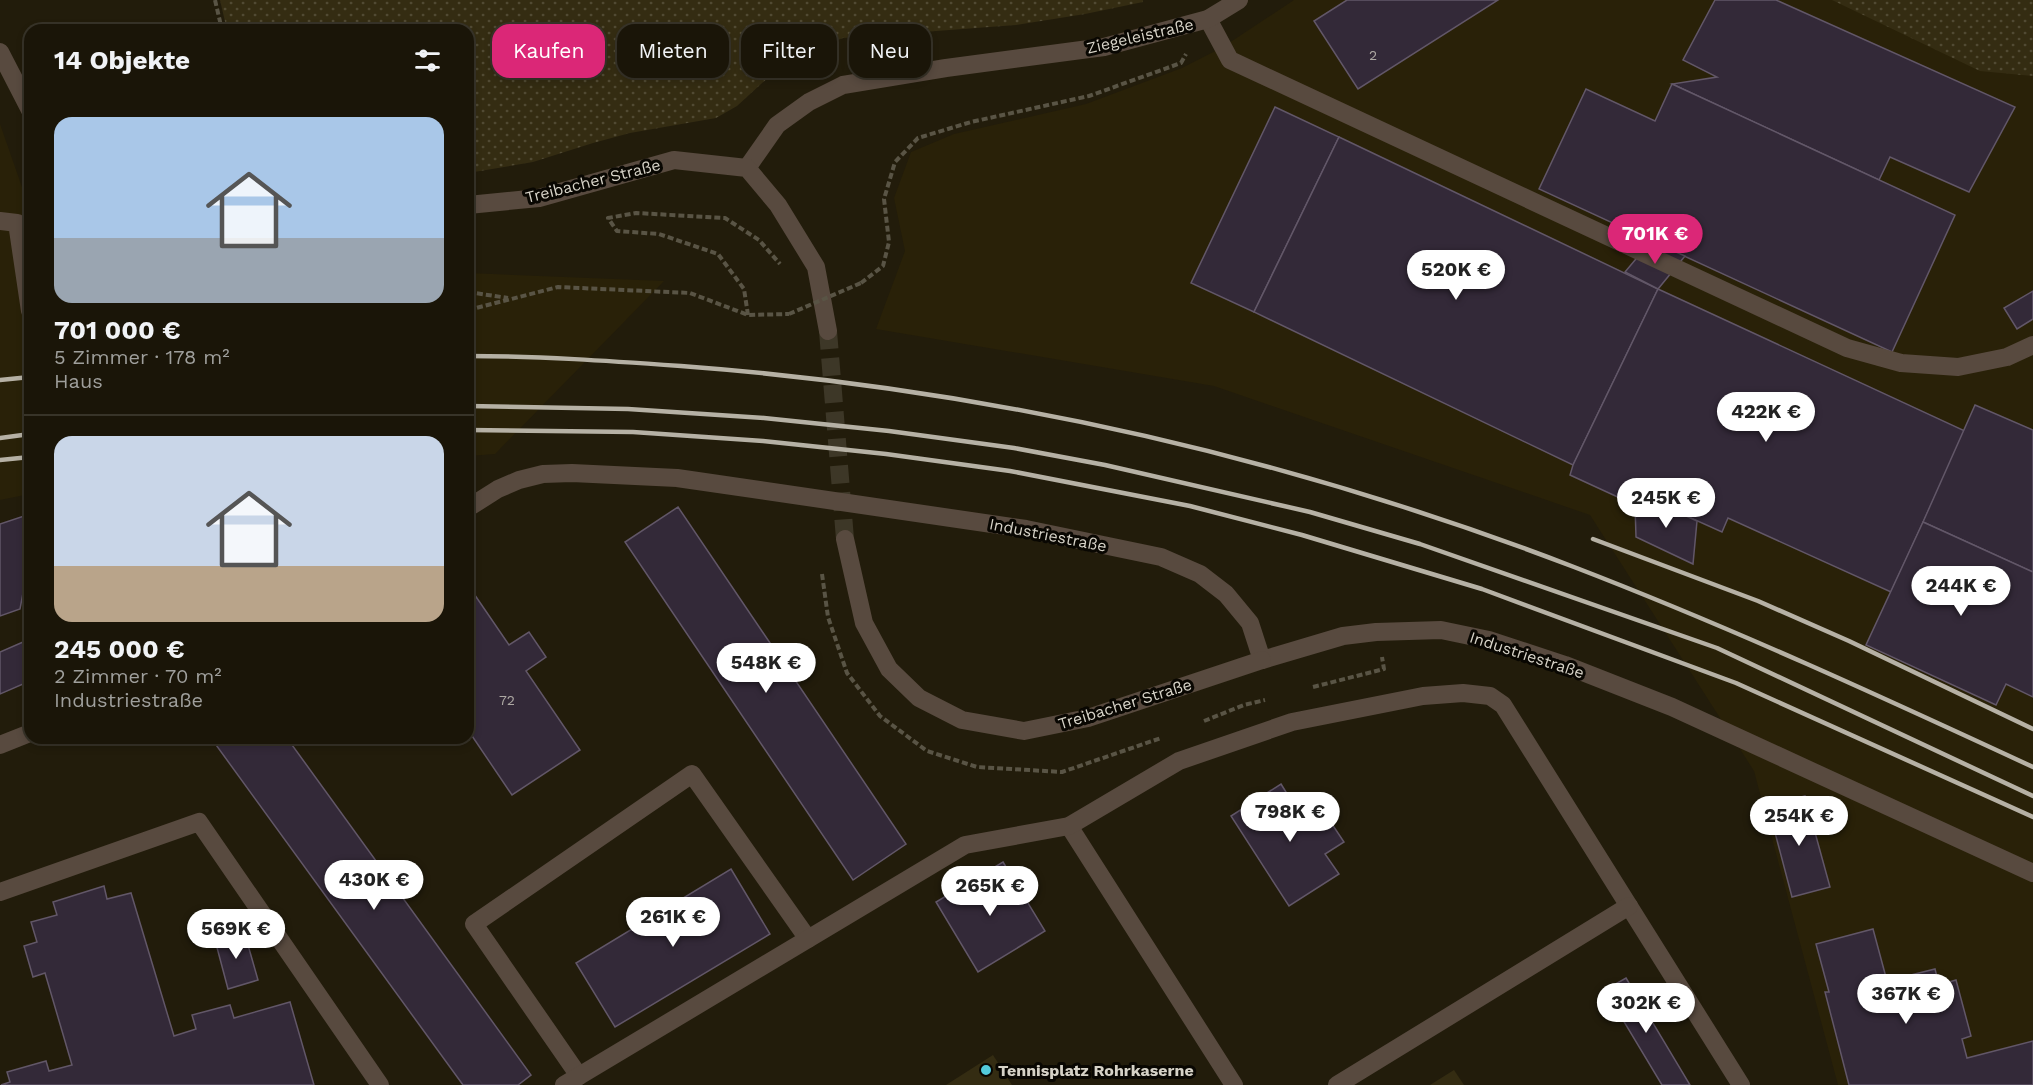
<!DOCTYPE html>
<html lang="de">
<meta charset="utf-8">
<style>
body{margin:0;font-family:"Work Sans",sans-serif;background:#231e12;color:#f1f3f6;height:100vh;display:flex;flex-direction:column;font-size:22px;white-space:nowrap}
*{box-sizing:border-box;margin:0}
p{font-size:20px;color:#9f9f9c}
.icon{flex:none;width:33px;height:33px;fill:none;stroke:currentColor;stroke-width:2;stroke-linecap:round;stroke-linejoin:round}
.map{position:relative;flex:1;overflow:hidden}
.drawer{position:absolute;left:24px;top:24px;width:450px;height:720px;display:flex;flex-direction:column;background:#1a1508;border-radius:18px;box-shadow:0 3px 9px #0003,0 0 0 2px #383429}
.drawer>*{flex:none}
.hud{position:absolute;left:492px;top:24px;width:570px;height:54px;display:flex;gap:12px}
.price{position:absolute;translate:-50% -51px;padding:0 14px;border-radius:21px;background:#fff;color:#222;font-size:20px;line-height:39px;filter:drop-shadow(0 2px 3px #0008)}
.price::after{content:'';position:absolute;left:50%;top:36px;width:18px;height:14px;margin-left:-9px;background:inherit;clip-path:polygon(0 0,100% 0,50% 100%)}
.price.current{background:#db2777;color:#fff}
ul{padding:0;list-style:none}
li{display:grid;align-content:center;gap:12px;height:318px;padding:0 30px}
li+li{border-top:2px solid #383429}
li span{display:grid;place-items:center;height:186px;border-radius:18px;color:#555}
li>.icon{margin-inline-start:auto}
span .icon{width:108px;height:108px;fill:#fffc;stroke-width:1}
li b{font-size:26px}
h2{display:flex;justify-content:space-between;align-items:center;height:72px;padding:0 30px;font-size:26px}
.pill{padding:0 21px;border-radius:18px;background:#1a1508;box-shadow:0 3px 9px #0003,0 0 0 2px #383429;font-size:21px;line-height:54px}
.pill.current{background:#db2777;color:#fff}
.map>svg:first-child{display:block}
.built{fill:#292108}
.grass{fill:url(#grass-dots)}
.park{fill:#342c12}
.building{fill:#332938;stroke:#625768;stroke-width:1.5}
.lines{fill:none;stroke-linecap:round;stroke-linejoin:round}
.minor-tunnel{stroke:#3d3727;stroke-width:18;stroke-dasharray:18 9;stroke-linecap:butt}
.path{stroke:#595445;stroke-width:4;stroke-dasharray:6 3;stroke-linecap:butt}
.minor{stroke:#584a3f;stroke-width:18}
.rail{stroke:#b6b1a5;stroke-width:4.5}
.path-bridge{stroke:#595445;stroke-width:4;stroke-dasharray:6 3;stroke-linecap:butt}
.poi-dot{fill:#53cbdb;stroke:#090702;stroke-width:2}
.labels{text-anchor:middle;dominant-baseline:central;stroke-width:6;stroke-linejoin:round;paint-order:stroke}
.number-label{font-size:14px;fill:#ada8a3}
.street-label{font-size:16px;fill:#d6d2c7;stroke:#090702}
.poi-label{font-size:16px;font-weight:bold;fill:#d6d2c7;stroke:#090702;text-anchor:start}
</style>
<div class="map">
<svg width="2033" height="1085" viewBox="0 0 2033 1085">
<defs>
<pattern id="grass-dots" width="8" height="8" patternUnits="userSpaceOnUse" patternTransform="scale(1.5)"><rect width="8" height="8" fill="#342c12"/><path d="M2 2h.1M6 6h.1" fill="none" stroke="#514a33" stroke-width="1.8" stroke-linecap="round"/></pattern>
</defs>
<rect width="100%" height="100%" fill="#221c0b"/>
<g class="built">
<polygon points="1294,0 2033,0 2033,1085 1838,1085 1754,771 1590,515 1214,386 876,329 905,251 894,198 911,152 954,134 1086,104 1182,68 1223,47"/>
<polygon points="0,124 23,190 30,199 30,494 0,500"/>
<polygon points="468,273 664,281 495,454 468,456"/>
</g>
<g class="grass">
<polygon points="220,0 1143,0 1143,2 1085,14 1016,25 843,38 805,52 772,74 737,106 716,118 630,133 593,143 533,162 468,173 468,30 227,30"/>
<polygon points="1832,0 2033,0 2033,76 1980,71"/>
</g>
<g class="park">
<polygon points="993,1055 1012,1085 946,1085"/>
<polygon points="1454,1070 1464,1085 1430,1085"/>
</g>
<g class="building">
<polygon points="1347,0 1498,0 1358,89 1314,21"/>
<polygon points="1715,0 1776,0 2015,107 1969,192 1890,157 1879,180 1672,84 1717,77 1683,60"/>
<polygon points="1672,84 1955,215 1892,352 1539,189 1586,89 1655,121"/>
<polygon points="1275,107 1339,137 1254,312 1191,283"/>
<polygon points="1339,137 1658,289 1573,465 1254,312"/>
<polygon points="1651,241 1685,256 1658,289 1625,272"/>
<polygon points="1658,289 1965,431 1891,592 1728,518 1722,532 1640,495 1635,505 1570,475 1573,465"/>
<polygon points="2033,291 2033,319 2017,329 2004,308"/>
<polygon points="1975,405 2033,430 2033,572 1923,522"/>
<polygon points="1640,495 1697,521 1693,564 1636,537 1635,505"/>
<polygon points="678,507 906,844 853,880 625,542"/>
<polygon points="30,514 30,590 23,593 20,609 0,616 0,524"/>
<polygon points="1923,522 2033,572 2033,697 2006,684 1996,705 1866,645"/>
<polygon points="468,585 509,645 529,632 546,657 526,671 580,750 512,795 468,730"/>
<polygon points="30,639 30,681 0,694 0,652"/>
<polygon points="211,738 287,738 531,1075 518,1085 463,1085"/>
<polygon points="1281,784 1302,818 1320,806 1344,842 1325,854 1339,874 1289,906 1231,816"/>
<polygon points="1805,796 1830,887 1792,897 1768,806"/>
<polygon points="1003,862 1045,931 978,972 936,902"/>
<polygon points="731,869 770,934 615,1027 576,963"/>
<polygon points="104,886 107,899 131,893 174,1036 196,1029 192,1015 230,1005 234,1018 290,1002 314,1085 1,1085 10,1082 7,1072 46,1061 49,1071 72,1065 45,973 33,977 24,946 37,942 31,922 57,915 53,902"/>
<polygon points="1873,929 1887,981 1935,969 1939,985 1956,980 1971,1036 1962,1039 1967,1058 2033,1041 2033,1085 1849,1085 1825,992 1829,992 1816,944"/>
<polygon points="244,931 258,980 228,989 215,940"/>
<polygon points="1626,978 1690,1085 1662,1085 1605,990"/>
</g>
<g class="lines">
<polyline class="minor-tunnel" points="828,331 845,539"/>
<g class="path">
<polyline points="215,0 222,30"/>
<polyline points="861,283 883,266 889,242 884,199 895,162 918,138 971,122 1089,96 1181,63 1186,54"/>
<polyline points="468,292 508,298"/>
<polyline points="468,308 476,308 558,287 690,293 748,315 789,314"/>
<polyline points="748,315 744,289 718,254 659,234 617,231 608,218 636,213 725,218 759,240 780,264"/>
<polyline points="822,574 828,617 847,673 880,716 927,751 977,767 1062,772 1161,738"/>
<polyline points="1313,687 1384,669 1382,657"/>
<polyline points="1204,721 1244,705 1265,700"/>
</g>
<g class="minor">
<polyline points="1208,19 1230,60 1847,348 1901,363 1958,367 2007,357 2033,345"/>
<polyline points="0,52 30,110"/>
<polyline points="747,168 777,125 809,102 843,85 946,68 1104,47 1208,19 1239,0"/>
<polyline points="468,205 539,198 674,160 747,168 778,205 816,267 828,331"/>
<polyline points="0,221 17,223 30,311"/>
<polyline points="468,508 498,489 519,480 543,474 572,473 677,478 1026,529 1161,557 1200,574 1226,594 1250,623 1262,660 1343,636 1376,632 1441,630 1489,640 1565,665 1672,707 2033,873"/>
<polyline points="845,539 864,623 889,669 919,698 962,720 1024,731 1088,718 1262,660"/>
<polyline points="0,745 30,733"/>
<polyline points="1069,826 1234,1085"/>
<polyline points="0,892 199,822 380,1085"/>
<polyline points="579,1076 474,924 692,774 808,939"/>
<polyline points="564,1085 965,845 1069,826 1179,761 1292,722 1423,696 1463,693 1490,696 1503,705 1741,1085"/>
<polyline points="1337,1085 1629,906"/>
</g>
<g class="rail">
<path d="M468,356C539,356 610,361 681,366C987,389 1288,457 1574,567C1730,627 1882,697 2033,767"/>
<polyline points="0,380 30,377"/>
<polyline points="468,406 628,409 764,418 889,431 1014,448 1105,465 1310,512 1420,544 1717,648 2033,796"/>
<polyline points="468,430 633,432 763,441 886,454 1010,471 1190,506 1302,535 1482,589 1736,683 2033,817"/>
<polyline points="0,438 30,434"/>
<polyline points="0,460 30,457"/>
<polyline points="1593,539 1758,601 1849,641 2033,729"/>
</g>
<polyline class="path-bridge" points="789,314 861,283"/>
</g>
<circle class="poi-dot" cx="986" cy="1070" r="6"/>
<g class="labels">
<g class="number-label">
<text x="1373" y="55">2</text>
<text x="507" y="700">72</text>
</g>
<g class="street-label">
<text transform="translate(1140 36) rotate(-13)">Ziegeleistraße</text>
<text transform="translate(593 181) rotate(-14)">Treibacher Straße</text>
<text transform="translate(1048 535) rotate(11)">Industriestraße</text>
<text transform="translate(1527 655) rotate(18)">Industriestraße</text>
<text transform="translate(1125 704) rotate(-17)">Treibacher Straße</text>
</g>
<g class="poi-label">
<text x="998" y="1070">Tennisplatz Rohrkaserne</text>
</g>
</g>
</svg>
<b class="price current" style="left:1655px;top:265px">701K €</b>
<b class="price" style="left:1456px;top:301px">520K €</b>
<b class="price" style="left:1766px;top:443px">422K €</b>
<b class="price" style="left:1666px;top:529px">245K €</b>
<b class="price" style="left:1961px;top:617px">244K €</b>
<b class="price" style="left:766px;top:694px">548K €</b>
<b class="price" style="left:1290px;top:843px">798K €</b>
<b class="price" style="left:1799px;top:847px">254K €</b>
<b class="price" style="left:374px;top:911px">430K €</b>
<b class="price" style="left:990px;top:917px">265K €</b>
<b class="price" style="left:673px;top:948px">261K €</b>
<b class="price" style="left:236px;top:960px">569K €</b>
<b class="price" style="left:1906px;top:1025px">367K €</b>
<b class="price" style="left:1646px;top:1034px">302K €</b>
<div class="hud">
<a class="pill current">Kaufen</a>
<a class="pill">Mieten</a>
<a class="pill">Filter</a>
<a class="pill">Neu</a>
</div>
<section class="drawer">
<h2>14 Objekte<svg class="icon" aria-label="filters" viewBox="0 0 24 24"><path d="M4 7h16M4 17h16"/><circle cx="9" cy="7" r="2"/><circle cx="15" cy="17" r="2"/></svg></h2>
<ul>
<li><span style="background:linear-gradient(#a9c7e8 65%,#9aa5b1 0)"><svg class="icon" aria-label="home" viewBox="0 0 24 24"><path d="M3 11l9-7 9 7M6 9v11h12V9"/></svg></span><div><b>701 000 €</b><p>5 Zimmer · 178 m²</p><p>Haus</p></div></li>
<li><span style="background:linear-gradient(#c9d6e8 70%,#b9a48a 0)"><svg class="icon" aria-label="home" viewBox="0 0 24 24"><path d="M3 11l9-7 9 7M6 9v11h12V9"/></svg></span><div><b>245 000 €</b><p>2 Zimmer · 70 m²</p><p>Industriestraße</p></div></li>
</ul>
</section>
</div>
